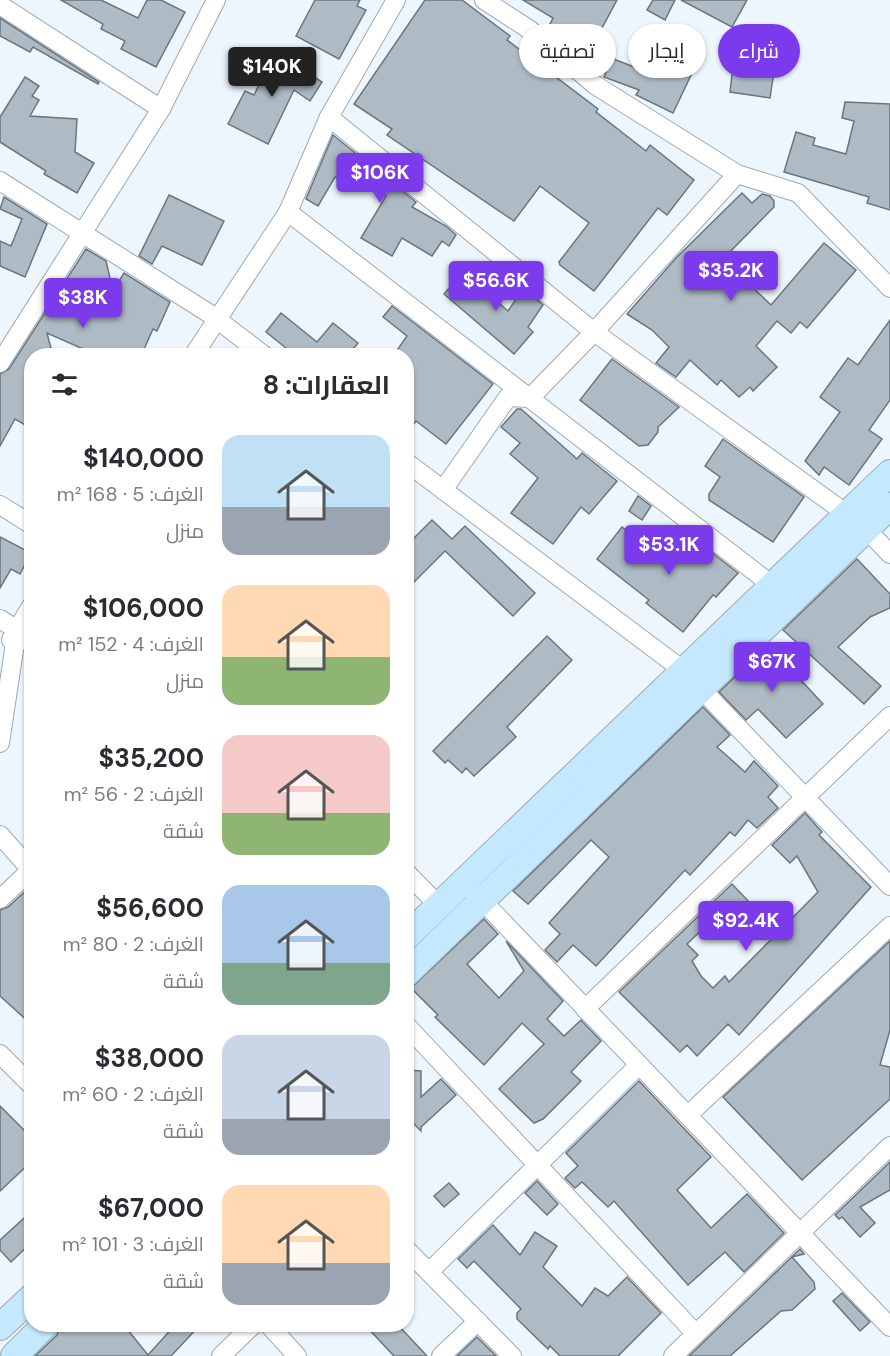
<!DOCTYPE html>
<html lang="ar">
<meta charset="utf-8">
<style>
body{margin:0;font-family:"DM Sans",Cairo,sans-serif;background:#f7f7f7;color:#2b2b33;direction:rtl;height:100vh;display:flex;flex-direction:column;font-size:22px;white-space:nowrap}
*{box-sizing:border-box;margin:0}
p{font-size:20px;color:#7c7c81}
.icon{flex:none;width:33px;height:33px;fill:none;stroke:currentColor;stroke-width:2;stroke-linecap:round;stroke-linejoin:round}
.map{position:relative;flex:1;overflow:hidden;direction:ltr}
.drawer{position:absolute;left:24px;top:348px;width:390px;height:984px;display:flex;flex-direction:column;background:#fff;border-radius:24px;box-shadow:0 2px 4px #0004;direction:rtl}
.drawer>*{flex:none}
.banner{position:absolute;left:432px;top:24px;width:368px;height:54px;direction:rtl;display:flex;gap:12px}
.price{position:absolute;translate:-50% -51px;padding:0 14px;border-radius:6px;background:#7c3aed;color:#fff;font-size:20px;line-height:39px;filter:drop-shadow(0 2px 3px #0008)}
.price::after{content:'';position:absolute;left:50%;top:36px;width:18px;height:14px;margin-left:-9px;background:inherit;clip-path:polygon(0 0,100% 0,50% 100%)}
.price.current{background:#222;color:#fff}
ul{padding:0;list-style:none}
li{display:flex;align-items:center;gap:18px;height:150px;padding:0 24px}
li span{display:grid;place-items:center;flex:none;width:168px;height:120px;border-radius:18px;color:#555}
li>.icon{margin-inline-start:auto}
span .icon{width:72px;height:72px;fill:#fffc;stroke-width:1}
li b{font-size:26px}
h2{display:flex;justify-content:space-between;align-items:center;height:72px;padding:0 24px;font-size:26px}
.tag{padding:0 21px;border-radius:27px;background:#fff;box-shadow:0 2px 4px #0004;font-size:21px;line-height:54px}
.tag.current{background:#7c3aed;color:#fff}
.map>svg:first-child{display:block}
.building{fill:#aebbc5;stroke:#6a767f;stroke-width:1.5}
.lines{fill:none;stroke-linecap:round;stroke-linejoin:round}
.minor-casing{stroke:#9daab4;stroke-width:20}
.secondary-casing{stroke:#9daab4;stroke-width:28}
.minor{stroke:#fff;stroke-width:18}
.secondary{stroke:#c4e8fd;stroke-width:26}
</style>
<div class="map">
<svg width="890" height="1356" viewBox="0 0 890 1356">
<rect width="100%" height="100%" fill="#eef6fd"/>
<g class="building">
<polygon points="61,0 101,0 138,18 147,0 161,0 185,12 156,67 121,49 125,41 101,29 103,24"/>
<polygon points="315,0 360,0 357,6 366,10 339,59 296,36"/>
<polygon points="425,0 462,0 510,36 507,40 598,109 596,112 646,151 650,145 694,180 667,215 658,208 594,291 560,265 559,262 589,223 540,186 514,221 387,135 392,129 354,104"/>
<polygon points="523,0 617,0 588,54 556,37 547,30 553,18"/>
<polygon points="653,0 675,0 665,20 647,10"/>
<polygon points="681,0 747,0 732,27"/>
<polygon points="0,18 99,82 98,84 33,47 30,52 0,36"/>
<polygon points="661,43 688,56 682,68 692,73 673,113 636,95 639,90 604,77 611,58 647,72"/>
<polygon points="275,52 322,82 310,101 294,90 268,144 228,124 245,91 254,95"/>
<polygon points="733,66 774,71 770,98 730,92"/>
<polygon points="25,77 39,86 32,96 39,100 30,116 77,119 75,152 94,163 77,193 44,174 46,171 0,142 0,117"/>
<polygon points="845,102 890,104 890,210 867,203 869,197 784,172 796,132 815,138 813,145 846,154 854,121 842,118"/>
<polygon points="333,135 416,202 412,207 446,226 456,235 449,246 442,241 432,256 402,238 392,256 361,238 386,196 352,178 348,184 335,177 318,206 306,199"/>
<polygon points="742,193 752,203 762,194 770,196 774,201 774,207 723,259 771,305 824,243 856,270 807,328 800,322 791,333 777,321 756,346 777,367 753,391 750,387 739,397 721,380 717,385 690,360 676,377 656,363 669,347 652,330 627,314 676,258"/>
<polygon points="169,195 224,221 202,265 162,246 152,264 139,256"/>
<polygon points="4,197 47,224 25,277 0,266 0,241 11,246 22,219 0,209"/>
<polygon points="86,249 106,261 113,291 124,273 170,302 157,331 153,329 141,356 99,356 47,333 53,356 32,356 32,429 15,419 0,446 0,374 9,369"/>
<polygon points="463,272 508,311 523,289 543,305 528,327 533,332 514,354 444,294"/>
<polygon points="392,306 493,384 446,444 416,421 406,434 406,356 393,356 407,336 383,317"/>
<polygon points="281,313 317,342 333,323 358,343 347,356 296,356 266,332"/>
<polygon points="890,320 890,400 869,430 882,439 849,485 824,467 819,475 805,461 840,412 820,397 848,358 858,365"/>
<polygon points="612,359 679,407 658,427 658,432 648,445 639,446 580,400"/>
<polygon points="517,409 521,409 577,459 582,453 617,481 589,514 581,507 553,544 511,513 538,478 510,454 520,443 501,427"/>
<polygon points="723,439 804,497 773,542 709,500 709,494 720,477 705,466"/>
<polygon points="638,496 651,506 642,520 629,511"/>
<polygon points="432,520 452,539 465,526 535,593 513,616 445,551 406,590 406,546"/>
<polygon points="622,527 654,553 657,548 672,561 693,538 738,573 716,597 713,595 683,632 646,603 649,600 597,559"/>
<polygon points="0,537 31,553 20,574 11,569 0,588"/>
<polygon points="857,559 890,594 890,608 870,617 838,647 881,686 864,704 783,630"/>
<polygon points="547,636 572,660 507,727 516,737 474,776 466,768 462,773 448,760 445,763 433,751"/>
<polygon points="768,645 823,704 786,738 758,709 746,720 719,692"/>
<polygon points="703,707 730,735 717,747 745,772 754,761 778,786 768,797 778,808 757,828 748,820 735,836 730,832 690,875 685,870 596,966 573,945 557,962 545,950 560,934 549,923 609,857 591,840 528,904 513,891"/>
<polygon points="805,813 822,832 819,835 871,887 739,1035 728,1024 697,1056 687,1045 680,1052 619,992 732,884 754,907 739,917 730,903 687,944 698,955 692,961 701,976 713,988 725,976 729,982 731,980 818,892 797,856 790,863 772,845"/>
<polygon points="32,885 32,1025 0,996 0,910 8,907"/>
<polygon points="484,919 498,934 467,964 499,998 524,971 506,941 563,1001 547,1019 564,1036 581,1020 601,1041 571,1072 581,1081 543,1119 534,1123 499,1089 544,1044 522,1023 484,1065 435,1017 438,1015 411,988"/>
<polygon points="890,941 890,1030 880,1065 890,1067 890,1099 802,1180 723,1097"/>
<polygon points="406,1070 421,1071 421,1097 441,1079 456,1095 421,1127 421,1131 406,1116"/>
<polygon points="639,1081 711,1157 677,1190 711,1228 747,1194 784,1233 744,1272 725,1252 688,1285 614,1201 608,1207 582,1182 575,1188 565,1178 578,1166 566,1153"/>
<polygon points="0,1106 32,1138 32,1161 0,1191"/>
<polygon points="890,1162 890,1190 860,1207 875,1223 860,1237 842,1217 839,1219 835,1215"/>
<polygon points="537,1181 558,1204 547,1215 525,1193"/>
<polygon points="449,1183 459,1194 444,1207 434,1196"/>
<polygon points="32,1211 32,1242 11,1262 0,1250 0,1240"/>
<polygon points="493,1225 520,1255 535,1232 557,1246 543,1267 582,1306 595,1288 608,1296 627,1277 661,1313 618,1356 560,1356 550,1346 548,1349 517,1319 517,1313 521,1309 474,1261 467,1268 458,1259"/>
<polygon points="800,1249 804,1254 792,1257 814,1282 815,1289 792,1310 781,1311 730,1356 689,1356"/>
<polygon points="842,1293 870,1322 860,1331 833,1301"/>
<polygon points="61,1324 123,1324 148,1355 176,1324 201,1324 171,1356 35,1356 57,1335"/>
<polygon points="364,1324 397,1324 427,1356 394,1356"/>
<polygon points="477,1337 496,1356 457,1356"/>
</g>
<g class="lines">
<g class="minor-casing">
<g id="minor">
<polyline points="484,0 530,30 595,85 737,174"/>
<polyline points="0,5 161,109"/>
<polyline points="329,117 594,332 847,514 866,529 890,554"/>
<polyline points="0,181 210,314 265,356"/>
<polyline points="288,212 781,592"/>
<polyline points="193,356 288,212 329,117 396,0"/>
<polyline points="0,363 161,109 216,0"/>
<polyline points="406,462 684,671 890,886"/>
<polyline points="443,490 508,397 530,398 594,332 737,174 798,193 890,288"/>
<polyline points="0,505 32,525"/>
<polyline points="0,619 17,630 32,645"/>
<polyline points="11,640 32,605"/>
<polyline points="0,743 17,630"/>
<polyline points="0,835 32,871"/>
<polyline points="406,872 439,906"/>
<polyline points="474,892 890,1327"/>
<polyline points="0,899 32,869"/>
<polyline points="585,1009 890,716"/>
<polyline points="406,1025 696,1334"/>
<polyline points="0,1054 32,1086"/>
<polyline points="688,1115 890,926"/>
<polyline points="406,1249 512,1356"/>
<polyline points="429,1272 639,1065"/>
<polyline points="268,1324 297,1356"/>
<polyline points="221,1356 254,1324"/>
<polyline points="441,1356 478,1321"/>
<polyline points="673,1356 890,1146"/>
</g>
</g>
<g class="secondary-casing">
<g id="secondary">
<polyline points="406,937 890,473"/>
<polyline points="406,974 890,506"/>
<polyline points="0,1327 32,1297"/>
<polyline points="14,1356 46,1324"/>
</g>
</g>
<use href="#minor" class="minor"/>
<use href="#secondary" class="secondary"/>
</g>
</svg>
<b class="price current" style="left:272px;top:98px">$140K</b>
<b class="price" style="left:380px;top:204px">$106K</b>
<b class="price" style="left:731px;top:302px">$35.2K</b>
<b class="price" style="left:496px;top:312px">$56.6K</b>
<b class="price" style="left:83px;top:329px">$38K</b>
<b class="price" style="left:669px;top:576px">$53.1K</b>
<b class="price" style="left:772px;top:693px">$67K</b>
<b class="price" style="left:746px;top:952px">$92.4K</b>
<div class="banner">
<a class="tag current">شراء</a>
<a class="tag">إيجار</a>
<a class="tag">تصفية</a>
</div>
<section class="drawer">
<h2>العقارات: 8<svg class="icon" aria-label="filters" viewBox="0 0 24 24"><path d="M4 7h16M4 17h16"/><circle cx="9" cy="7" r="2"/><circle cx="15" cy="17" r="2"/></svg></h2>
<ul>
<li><span style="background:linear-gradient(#bfe0f5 60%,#9aa5b1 0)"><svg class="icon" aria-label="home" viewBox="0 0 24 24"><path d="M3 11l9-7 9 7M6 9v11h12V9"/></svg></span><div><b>$140,000</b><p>الغرف: 5 · 168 m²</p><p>منزل</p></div></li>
<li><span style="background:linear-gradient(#ffd9b3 60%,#8fb573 0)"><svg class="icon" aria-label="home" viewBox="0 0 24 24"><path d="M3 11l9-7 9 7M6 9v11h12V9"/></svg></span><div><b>$106,000</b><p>الغرف: 4 · 152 m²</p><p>منزل</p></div></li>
<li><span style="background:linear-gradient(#f6c9c9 65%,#8fb573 0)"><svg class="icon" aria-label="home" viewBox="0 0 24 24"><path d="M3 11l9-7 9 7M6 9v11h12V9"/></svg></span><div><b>$35,200</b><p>الغرف: 2 · 56 m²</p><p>شقة</p></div></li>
<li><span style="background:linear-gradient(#a9c7e8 65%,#7fa58c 0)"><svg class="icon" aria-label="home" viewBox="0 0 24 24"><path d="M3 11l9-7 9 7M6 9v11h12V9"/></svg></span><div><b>$56,600</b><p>الغرف: 2 · 80 m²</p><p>شقة</p></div></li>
<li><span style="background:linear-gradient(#c9d6e8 70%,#9aa5b1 0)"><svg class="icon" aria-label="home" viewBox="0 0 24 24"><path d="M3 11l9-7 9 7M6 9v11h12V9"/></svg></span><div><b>$38,000</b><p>الغرف: 2 · 60 m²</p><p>شقة</p></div></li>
<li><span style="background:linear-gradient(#ffd9b3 65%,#9aa5b1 0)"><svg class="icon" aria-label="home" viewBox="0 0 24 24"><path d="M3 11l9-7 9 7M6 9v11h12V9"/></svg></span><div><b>$67,000</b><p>الغرف: 3 · 101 m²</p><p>شقة</p></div></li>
</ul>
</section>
</div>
